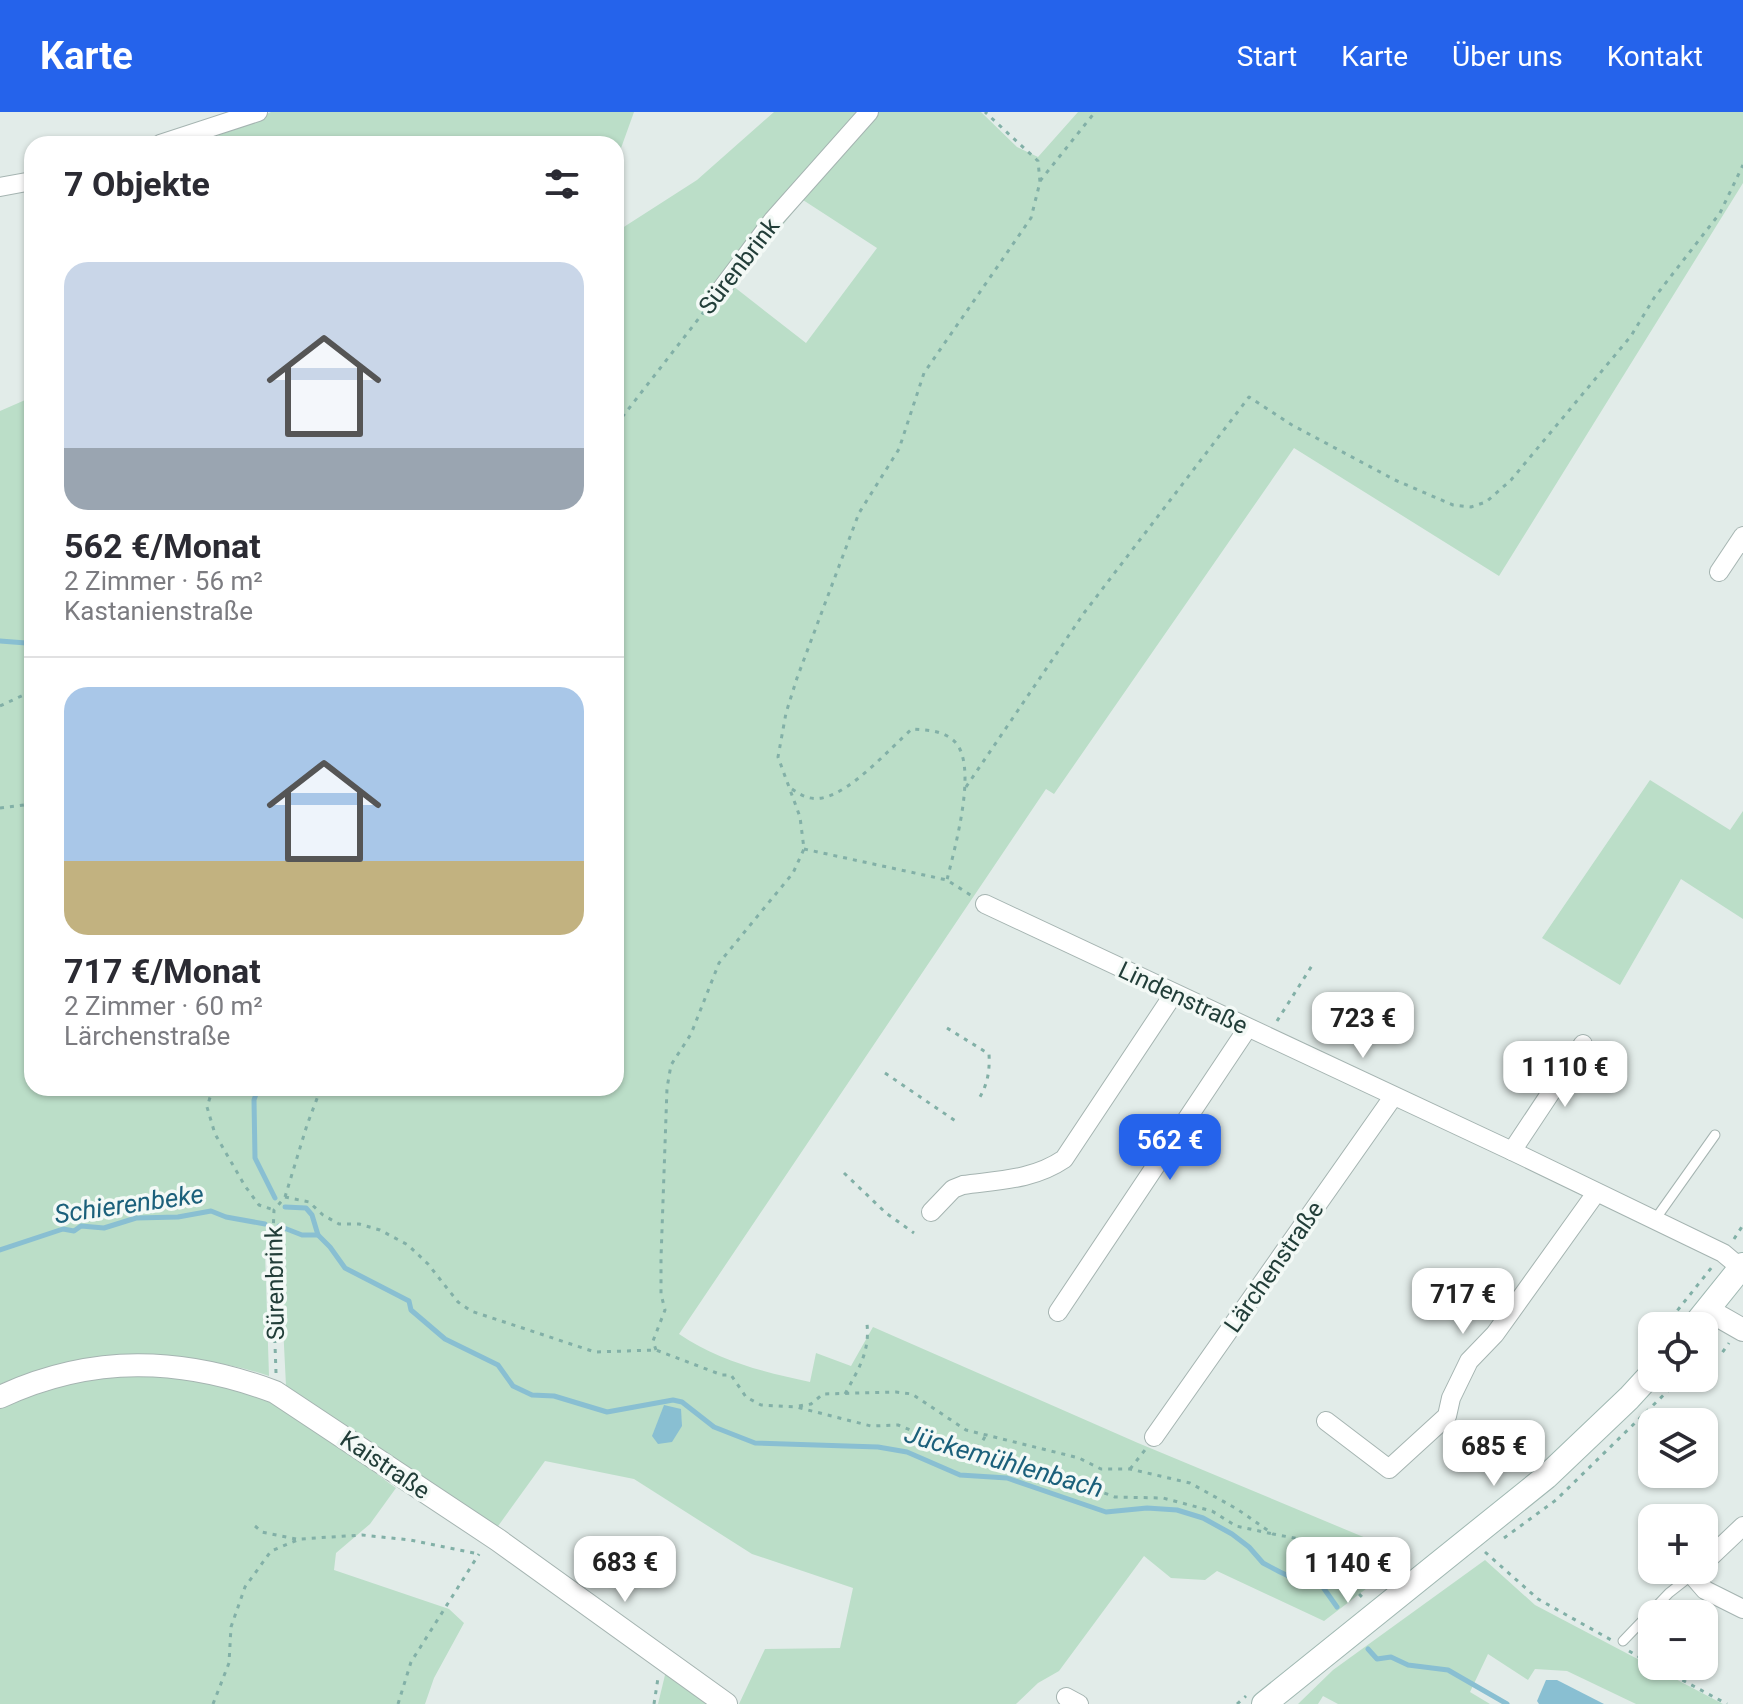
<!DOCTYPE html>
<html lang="de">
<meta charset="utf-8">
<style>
body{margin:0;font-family:Roboto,sans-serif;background:#f7f7f7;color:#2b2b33;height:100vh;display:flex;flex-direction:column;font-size:30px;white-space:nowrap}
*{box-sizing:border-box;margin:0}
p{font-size:26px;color:#7c7c81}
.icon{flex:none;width:44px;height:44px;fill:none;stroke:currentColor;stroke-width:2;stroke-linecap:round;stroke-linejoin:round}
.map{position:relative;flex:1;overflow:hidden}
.details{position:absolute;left:24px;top:24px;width:600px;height:960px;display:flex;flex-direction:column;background:#fff;border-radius:24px;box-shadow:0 2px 6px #0004}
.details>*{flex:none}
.buttons{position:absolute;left:1638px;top:1200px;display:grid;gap:16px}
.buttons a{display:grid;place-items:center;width:80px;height:80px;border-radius:16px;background:#fff;box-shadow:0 2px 6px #0004;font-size:40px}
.price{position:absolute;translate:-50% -68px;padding:0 18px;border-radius:16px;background:#fff;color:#222;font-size:26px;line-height:52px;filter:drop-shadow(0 2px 4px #0008)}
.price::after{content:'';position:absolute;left:50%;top:48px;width:24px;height:18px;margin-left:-12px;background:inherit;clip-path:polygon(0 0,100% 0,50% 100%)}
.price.on{background:#2563eb;color:#fff}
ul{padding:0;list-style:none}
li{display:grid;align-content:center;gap:16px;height:424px;padding:0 40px}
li+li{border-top:2px solid #e1e1e2}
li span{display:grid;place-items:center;height:248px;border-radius:24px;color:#555}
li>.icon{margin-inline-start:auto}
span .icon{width:144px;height:144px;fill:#fffc;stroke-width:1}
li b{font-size:34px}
h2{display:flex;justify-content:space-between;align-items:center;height:96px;padding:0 40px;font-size:34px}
header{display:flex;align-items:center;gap:48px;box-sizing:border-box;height:112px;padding:0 40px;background:#2563eb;color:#fff}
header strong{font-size:38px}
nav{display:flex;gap:44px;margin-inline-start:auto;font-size:28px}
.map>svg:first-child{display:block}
.green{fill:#bbdec8;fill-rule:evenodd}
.water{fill:#89bfd2}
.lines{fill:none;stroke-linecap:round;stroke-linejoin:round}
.stream{stroke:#89bfd2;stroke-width:5}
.service-casing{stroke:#a5b4b1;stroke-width:11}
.minor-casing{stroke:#a5b4b1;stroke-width:20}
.tertiary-casing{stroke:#a5b4b1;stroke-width:24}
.secondary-casing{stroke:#a0b8b2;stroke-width:26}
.path{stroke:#82b0a7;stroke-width:3;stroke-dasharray:4 6;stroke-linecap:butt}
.service{stroke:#fff;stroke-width:9}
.minor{stroke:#fff;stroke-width:18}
.tertiary{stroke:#fff;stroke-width:22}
.secondary{stroke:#fff;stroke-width:24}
.labels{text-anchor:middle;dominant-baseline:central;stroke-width:7;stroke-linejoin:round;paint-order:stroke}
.street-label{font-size:24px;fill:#223e39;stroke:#f3f9f6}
.water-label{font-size:26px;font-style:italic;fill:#1b607b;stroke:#f3f9f6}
</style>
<header>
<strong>Karte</strong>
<nav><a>Start</a><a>Karte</a><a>Über uns</a><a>Kontakt</a></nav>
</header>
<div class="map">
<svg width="1743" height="1592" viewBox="0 0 1743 1592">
<rect width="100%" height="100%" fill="#e2ece9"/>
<g class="green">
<polygon points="271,0 634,0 616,50 616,32 215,32 213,26"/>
<path d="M774,0H981L1017,35L1038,45L1078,0H1743V71L1499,464L1294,336L1054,682L1046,677L679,1222C719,1249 763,1260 810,1270L816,1241L851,1254L873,1215L1138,1331L1409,1444L1324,1509L1217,1459L1205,1468L1171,1466L1144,1444L1059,1559L1038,1571L1016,1592H739L765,1537L840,1536L853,1476L752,1442L634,1367L545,1349L496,1417L286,1274L279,1132L281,1124L268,1117L265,1140L269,1264C182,1235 85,1239 0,1272V299L32,285V976H616V120L697,68ZM803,88L877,136L806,231L733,174Z"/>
<polygon points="1650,668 1730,718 1743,699 1743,807 1681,767 1620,873 1542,826"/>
<path d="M132,1263C167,1265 202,1265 236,1275C287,1290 351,1344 396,1376L370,1412L336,1441L334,1458L449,1497L464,1511L434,1566L425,1592H0V1294C45,1274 83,1266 132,1263Z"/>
<polygon points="1485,1448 1535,1493 1723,1592 1636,1592 1567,1559 1535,1557 1528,1568 1488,1542 1470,1580 1490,1592 1338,1592 1323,1584 1318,1592 1298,1592 1333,1558"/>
<polygon points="670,1561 712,1592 658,1592 665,1563"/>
</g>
<g class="water">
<polygon points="664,1293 681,1297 682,1314 672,1330 658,1332 652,1324"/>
<polygon points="1546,1568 1557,1568 1604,1592 1539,1592 1537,1589"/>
</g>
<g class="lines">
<g class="stream">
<polyline points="0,529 26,531 32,529"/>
<polyline points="258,976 254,988 255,1046 275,1086"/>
<polyline points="285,1095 306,1096 312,1103 318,1123 330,1135 345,1156 409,1189 411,1198 445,1227 498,1253 513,1274 532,1283 554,1284 607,1300 673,1288 682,1290 714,1315 755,1331 878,1335 907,1340 960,1363 1007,1366 1106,1400 1147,1396 1177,1398 1203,1406 1232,1422 1249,1435 1263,1451 1280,1460 1295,1467 1320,1471 1337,1495"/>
<polyline points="279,1114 302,1123 318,1123"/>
<polyline points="0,1138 63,1117 74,1119 81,1114 104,1116 136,1106 178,1105 211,1099 226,1105 265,1112"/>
<polyline points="1368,1537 1377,1547 1391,1545 1408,1553 1448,1558 1507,1592"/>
</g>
<g class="service-casing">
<g id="service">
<polyline points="1654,1109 1715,1023"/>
<polyline points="1623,1529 1669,1481 1692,1463"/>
</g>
</g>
<g class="minor-casing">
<g id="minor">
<polyline points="160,32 258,0"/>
<polyline points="0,75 32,69"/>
<polyline points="720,179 773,108 869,0"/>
<polyline points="1719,460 1743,424"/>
<polyline points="985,792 1512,1039 1723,1141 1741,1156"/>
<polyline points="1512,1039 1583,932"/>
<path d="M931,1100L953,1077L963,1073C999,1068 1033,1068 1064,1047L1173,883"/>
<polyline points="1058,1200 1247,917"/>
<polyline points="1326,1309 1389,1357 1447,1304 1451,1286 1469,1249 1495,1222 1596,1081"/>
<polyline points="1154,1325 1393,985"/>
<polyline points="1704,1451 1743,1414"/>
<polyline points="1697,1458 1692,1463 1705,1478 1743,1497"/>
<polyline points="1066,1585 1079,1592"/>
</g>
</g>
<g class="tertiary-casing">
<g id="tertiary">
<polyline points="1708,1198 1743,1218"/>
<path d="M0,1285C92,1242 182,1245 275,1280L498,1428L726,1592"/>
</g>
</g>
<g class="secondary-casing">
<g id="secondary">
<polyline points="1694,1214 1743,1153"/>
<polyline points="1264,1592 1546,1365 1629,1286 1652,1261"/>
</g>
</g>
<g class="path">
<polyline points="1040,69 1095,0"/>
<polyline points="616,313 710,192"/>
<polyline points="0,594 32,579"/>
<polyline points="966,675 1084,501 1249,285 1292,313 1395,368 1453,393 1471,395 1486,390 1511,368 1631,224 1654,186 1720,101 1743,53"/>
<path d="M792,677C802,684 810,688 822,686C852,680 889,637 912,617C927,618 941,618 953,628C980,650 954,738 947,768"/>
<polyline points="0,696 32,692"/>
<polyline points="804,737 947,768 972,784"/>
<polyline points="1277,909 1313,852"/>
<path d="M947,916L989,942C990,961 987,974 977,990"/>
<polyline points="885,961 957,1010"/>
<polyline points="213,976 207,995 215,1022 245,1074 259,1093 274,1098"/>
<polyline points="844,1061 886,1101 914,1121"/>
<polyline points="285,1085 309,1090 323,1103 339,1112 359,1112 380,1118 408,1133 428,1152 458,1190 471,1199 595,1240 656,1238 722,1263 731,1263 746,1285 761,1293 796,1295 871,1314 898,1313 958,1337 999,1342 1115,1385 1163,1386 1212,1399 1236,1414 1273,1422"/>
<polyline points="1734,1127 1743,1113"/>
<polyline points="1665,1214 1712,1155"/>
<polyline points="656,1238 653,1229 665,1198 661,1182 661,1146 667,976 671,953 691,922 719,851 793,761 804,737 800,705 778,645 786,601 797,566 859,401 899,337 924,261 1031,106 1040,70 1038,49 985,0"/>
<polyline points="1639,1245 1652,1229"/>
<polyline points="1704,1246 1716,1241 1722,1241 1729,1231"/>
<polyline points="276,1261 272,1147 274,1098 285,1085 307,1013 321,976"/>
<path d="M845,1282C858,1258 870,1240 867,1212"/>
<polyline points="799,1294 811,1292 823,1282 896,1280 912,1282 966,1318 1079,1346 1101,1357 1130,1357 1190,1371 1237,1397 1273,1422 1305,1428 1362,1485"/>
<polyline points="978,1337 986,1323"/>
<polyline points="1130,1357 1145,1338"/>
<polyline points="255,1414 262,1420 296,1427"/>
<polyline points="1504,1426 1556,1388 1681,1266"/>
<polyline points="1485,1440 1538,1487 1613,1529"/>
<polyline points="1629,1539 1652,1552"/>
<polyline points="1656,1554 1727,1592"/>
<polyline points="213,1592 229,1551 231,1515 245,1475 271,1439 300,1427 362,1423 410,1428 479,1442"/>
<polyline points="398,1592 411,1550 479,1442"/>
<polyline points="654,1592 658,1566"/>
<polyline points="1237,1592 1246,1584"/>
</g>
<use href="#service" class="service"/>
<use href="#minor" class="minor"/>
<use href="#tertiary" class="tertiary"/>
<use href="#secondary" class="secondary"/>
</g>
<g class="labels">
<g class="street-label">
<text transform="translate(739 154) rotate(-52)">Sürenbrink</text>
<text transform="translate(1183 886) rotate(25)">Lindenstraße</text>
<text transform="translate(1274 1155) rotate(-55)">Lärchenstraße</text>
<text transform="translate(275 1171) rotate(-91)">Sürenbrink</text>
<text transform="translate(385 1353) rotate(34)">Kaistraße</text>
</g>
<g class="water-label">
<text transform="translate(129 1092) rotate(-8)">Schierenbeke</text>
<text transform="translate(1004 1349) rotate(16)">Jückemühlenbach</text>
</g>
</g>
</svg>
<div class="buttons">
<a><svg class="icon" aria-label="locate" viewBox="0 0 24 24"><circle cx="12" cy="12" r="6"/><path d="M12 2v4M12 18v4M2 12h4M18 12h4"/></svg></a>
<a><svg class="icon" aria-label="layers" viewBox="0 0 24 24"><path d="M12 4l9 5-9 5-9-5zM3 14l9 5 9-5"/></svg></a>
<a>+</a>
<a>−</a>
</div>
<b class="price" style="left:1363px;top:948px">723 €</b>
<b class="price" style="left:1565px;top:997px">1 110 €</b>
<b class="price on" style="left:1170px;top:1070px">562 €</b>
<b class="price" style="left:1463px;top:1224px">717 €</b>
<b class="price" style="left:1494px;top:1376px">685 €</b>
<b class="price" style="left:625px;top:1492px">683 €</b>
<b class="price" style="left:1348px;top:1493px">1 140 €</b>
<section class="details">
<h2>7 Objekte<svg class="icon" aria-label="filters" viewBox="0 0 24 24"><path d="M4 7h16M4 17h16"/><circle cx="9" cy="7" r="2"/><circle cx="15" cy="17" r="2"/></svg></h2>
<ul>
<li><span style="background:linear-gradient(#c9d6e8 75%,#9aa5b1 0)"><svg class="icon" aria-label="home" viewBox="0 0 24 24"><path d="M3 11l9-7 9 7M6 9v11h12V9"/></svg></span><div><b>562 €/Monat</b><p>2 Zimmer · 56 m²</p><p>Kastanienstraße</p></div></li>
<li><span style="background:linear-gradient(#a9c7e8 70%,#c2b280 0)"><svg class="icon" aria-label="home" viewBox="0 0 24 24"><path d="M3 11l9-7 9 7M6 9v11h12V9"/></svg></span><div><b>717 €/Monat</b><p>2 Zimmer · 60 m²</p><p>Lärchenstraße</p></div></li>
</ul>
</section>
</div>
